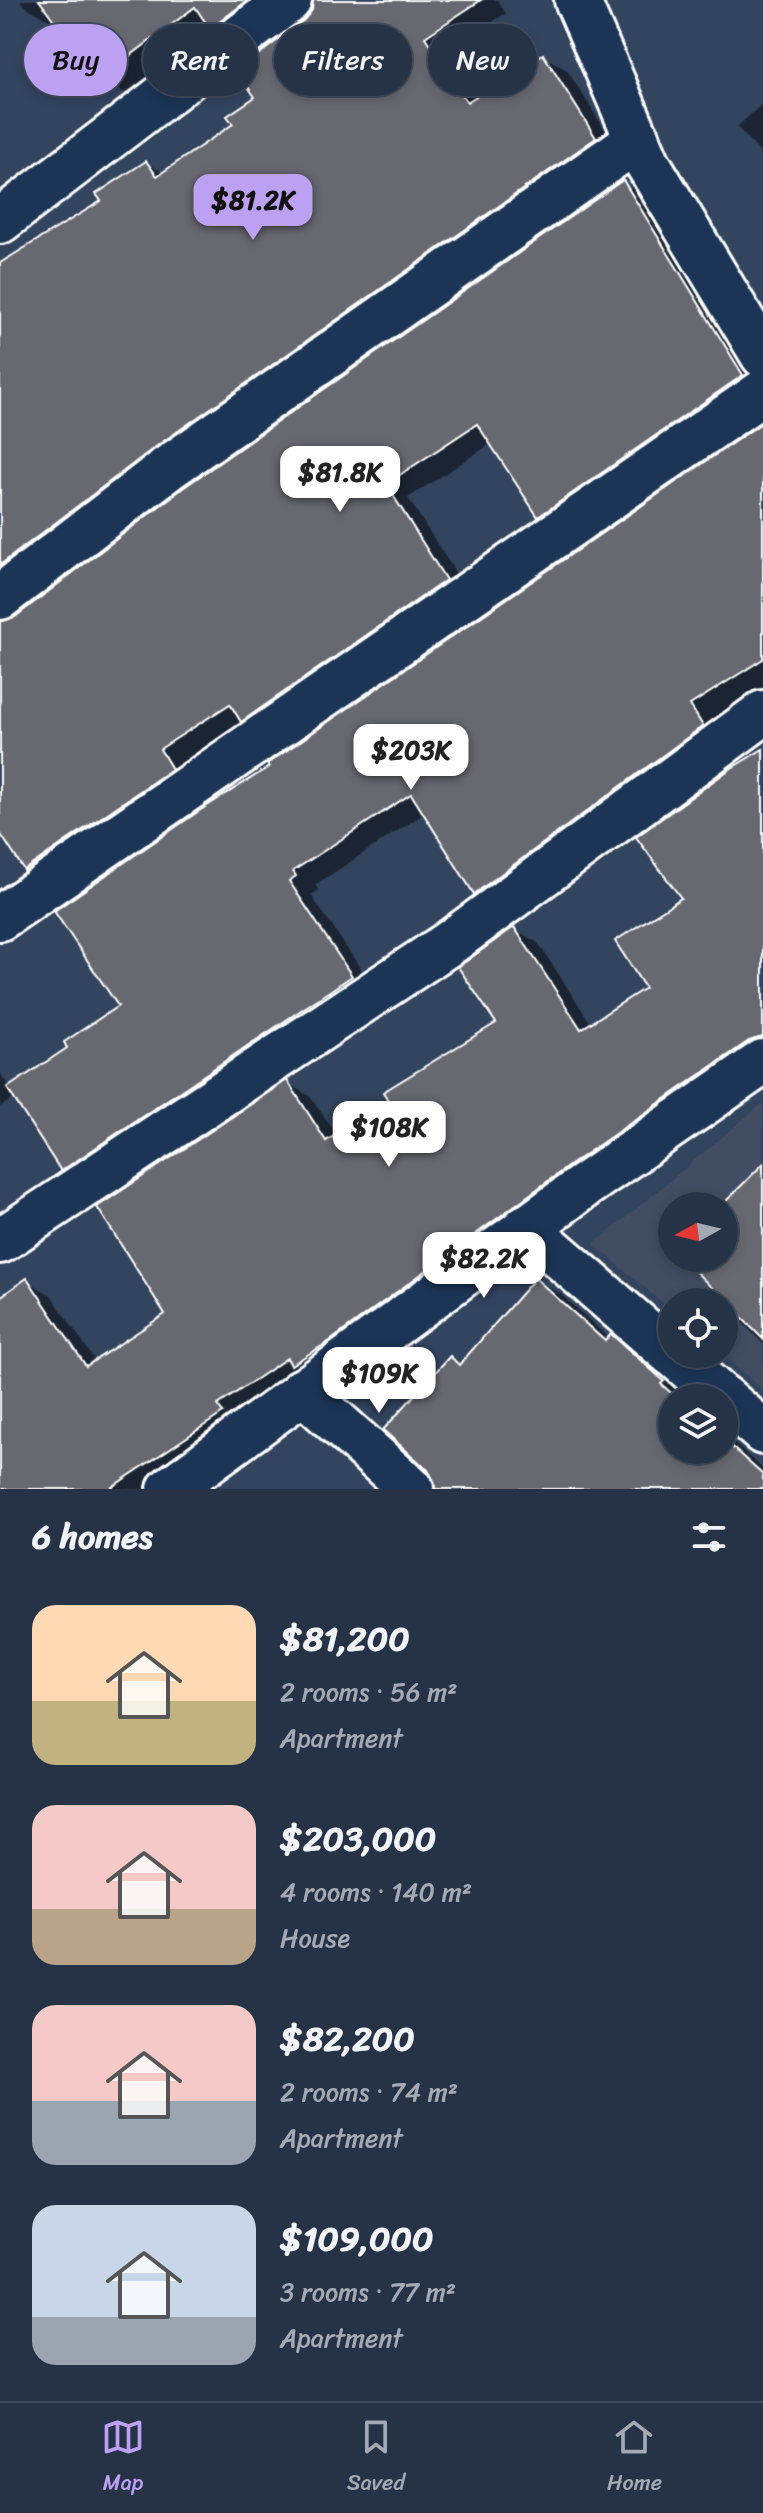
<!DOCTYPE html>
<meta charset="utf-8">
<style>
body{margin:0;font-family:Sriracha,sans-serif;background:#323f52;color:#f1f3f6;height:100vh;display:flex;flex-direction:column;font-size:30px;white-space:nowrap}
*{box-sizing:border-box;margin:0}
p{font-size:26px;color:#a4aab4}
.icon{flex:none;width:44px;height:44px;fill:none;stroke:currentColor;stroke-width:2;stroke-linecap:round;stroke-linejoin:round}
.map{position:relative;height:1489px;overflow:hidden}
.sheet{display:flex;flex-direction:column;background:#263347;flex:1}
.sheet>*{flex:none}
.top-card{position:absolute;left:24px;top:24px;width:716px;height:72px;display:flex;gap:16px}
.needle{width:52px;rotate:262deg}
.controls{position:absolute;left:658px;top:1192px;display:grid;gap:16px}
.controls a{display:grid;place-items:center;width:80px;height:80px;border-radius:50%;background:#263347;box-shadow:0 4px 12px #0003,0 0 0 2px #424e60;font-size:40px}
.price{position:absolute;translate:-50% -68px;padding:0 18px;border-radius:16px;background:#fff;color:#222;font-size:26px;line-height:52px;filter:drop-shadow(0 2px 4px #0008)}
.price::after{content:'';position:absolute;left:50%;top:48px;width:24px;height:18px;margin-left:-12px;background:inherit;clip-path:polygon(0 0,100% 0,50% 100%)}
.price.active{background:#bca0f2;color:#111}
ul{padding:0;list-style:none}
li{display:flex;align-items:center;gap:24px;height:200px;padding:0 32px}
li span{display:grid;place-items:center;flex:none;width:224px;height:160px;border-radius:24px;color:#555}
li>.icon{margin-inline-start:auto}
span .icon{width:96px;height:96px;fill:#fffc;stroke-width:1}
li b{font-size:34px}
h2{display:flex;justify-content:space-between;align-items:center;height:96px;padding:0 32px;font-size:34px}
.tag{padding:0 28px;border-radius:36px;background:#263347;box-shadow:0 4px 12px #0003,0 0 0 2px #424e60;font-size:28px;line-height:72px}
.tag.active{background:#bca0f2;color:#111}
.tabs{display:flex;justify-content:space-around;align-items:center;height:112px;border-top:2px solid #424e60;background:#263347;font-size:22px;color:#a4aab4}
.tabs a{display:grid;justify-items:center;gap:4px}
.tabs .active{color:#bca0f2}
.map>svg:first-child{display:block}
.built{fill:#434e64;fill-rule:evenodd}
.shadow{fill:#0007}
.building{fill:#676771;stroke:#fff;stroke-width:2}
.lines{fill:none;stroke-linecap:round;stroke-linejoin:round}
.street-casing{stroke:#fff;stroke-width:50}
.street{stroke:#1d3557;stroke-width:44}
</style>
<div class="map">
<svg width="763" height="1489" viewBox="0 0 763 1489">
<rect width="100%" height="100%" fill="#33445f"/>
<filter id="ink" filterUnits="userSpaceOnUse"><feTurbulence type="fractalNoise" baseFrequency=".0125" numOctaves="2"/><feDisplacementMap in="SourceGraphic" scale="16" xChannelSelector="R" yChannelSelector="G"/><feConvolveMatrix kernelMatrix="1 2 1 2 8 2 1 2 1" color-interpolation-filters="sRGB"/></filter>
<g filter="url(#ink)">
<path class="built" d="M763,1103V1390L722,1354H724V1302H672V1311L594,1244ZM672,1206H724V1258H672Z"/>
<g class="shadow">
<polygon points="20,0 288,0 237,42 212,28 125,93 100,78 55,18 51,21 25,6"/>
<polygon points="379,0 497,0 506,13 448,51 478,98 543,56 567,70 619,152 23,580 0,567 0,266 104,201 146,163 164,173 235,124 257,98"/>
<polygon points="763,103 763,156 737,127"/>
<polygon points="623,183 647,197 745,356 740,360 761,393 563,529 540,515 492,443 408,498 469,594 246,722 182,763 195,783 50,882 25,868 5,837 0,834 0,623 16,619"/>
<polygon points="763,425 763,687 713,719 726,740 499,906 476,893 425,813 315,885 319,890 311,895 375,990 86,1183 62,1169 16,1097 0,1107 0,1073 10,1088 70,1048 121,1007 272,767"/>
<polygon points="763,750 763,1063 152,1489 10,1489 0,1474 0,1299 27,1281 51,1295 96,1362 167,1314 288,1083 311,1097 337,1136 392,1101 498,1024 514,929 538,943 592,1025 648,989 684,899"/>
<polygon points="763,1167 763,1344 724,1304 727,1300 685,1258 724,1258 724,1206"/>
<polygon points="536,1280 560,1294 610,1339 612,1337 636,1351 687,1396 672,1398 672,1450 724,1450 724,1435 763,1469 763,1489 437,1489 450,1359 462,1365"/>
</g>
<g class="building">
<polygon points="39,0 248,0 210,29 195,7 98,80"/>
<polygon points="313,0 481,0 425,37 467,102 543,54 596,138 154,448 0,565 0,263 101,201 96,194 146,161 157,176 233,124 227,116 255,97 237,71 304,20 312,10"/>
<polygon points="623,180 743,375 538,517 477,424 386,484 446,580 241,722 230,704 160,749 172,769 24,870 0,833 0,621 15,617 183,488"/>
<polygon points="763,422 763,659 690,705 703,726 474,894 411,794 293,871 296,876 289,881 352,976 61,1171 7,1088 67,1048 64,1042 118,1006 54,911 199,811 269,767 267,764"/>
<polygon points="763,749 763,1037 749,1041 570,1165 330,1341 291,1365 287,1358 218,1405 223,1413 109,1489 0,1489 0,1297 27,1278 86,1366 165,1314 97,1207 287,1080 326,1141 389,1101 383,1092 496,1023 458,967 514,927 581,1029 645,988 615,941 681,898 636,837 730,769"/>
<polygon points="763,1164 763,1339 682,1258 724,1258 724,1206 721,1206"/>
<polygon points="535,1278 605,1341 611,1334 664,1381 661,1384 677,1398 672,1398 672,1450 724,1450 724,1440 763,1475 763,1489 435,1489 434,1481 428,1470 383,1430 450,1356 459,1365"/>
</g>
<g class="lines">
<g class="street-casing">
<g id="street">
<polyline points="577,0 648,164 763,355"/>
<polyline points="0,221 289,0"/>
<polyline points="0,597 168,468 638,139"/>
<polyline points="0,918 763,392"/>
<polyline points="526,1227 672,1354"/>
<polyline points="0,1241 451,942 763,713"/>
<polyline points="673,1354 723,1398"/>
<polyline points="302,1391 411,1489"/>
<polyline points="724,1398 763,1432"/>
<polyline points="170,1489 584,1186 763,1062"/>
</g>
</g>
<use href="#street" class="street"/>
</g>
</g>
</svg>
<div class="controls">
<a><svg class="needle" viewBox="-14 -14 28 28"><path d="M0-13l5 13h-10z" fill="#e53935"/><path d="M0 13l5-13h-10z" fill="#a4aab4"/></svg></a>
<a><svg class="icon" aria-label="locate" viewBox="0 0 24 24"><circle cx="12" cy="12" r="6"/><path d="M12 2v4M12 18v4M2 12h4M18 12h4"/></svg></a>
<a><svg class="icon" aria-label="layers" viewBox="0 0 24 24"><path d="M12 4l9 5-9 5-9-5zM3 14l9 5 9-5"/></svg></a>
</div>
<b class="price active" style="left:253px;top:242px">$81.2K</b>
<b class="price" style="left:340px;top:514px">$81.8K</b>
<b class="price" style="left:411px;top:792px">$203K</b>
<b class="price" style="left:389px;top:1169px">$108K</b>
<b class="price" style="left:484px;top:1300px">$82.2K</b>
<b class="price" style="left:379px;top:1415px">$109K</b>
<div class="top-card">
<a class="tag active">Buy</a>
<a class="tag">Rent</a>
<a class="tag">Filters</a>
<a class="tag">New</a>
</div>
</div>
<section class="sheet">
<h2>6 homes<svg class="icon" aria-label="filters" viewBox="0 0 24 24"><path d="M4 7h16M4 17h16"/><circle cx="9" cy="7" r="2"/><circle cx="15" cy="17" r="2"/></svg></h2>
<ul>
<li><span style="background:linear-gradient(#ffd9b3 60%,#c2b280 0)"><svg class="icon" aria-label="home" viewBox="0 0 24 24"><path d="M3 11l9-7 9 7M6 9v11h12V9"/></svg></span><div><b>$81,200</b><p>2 rooms · 56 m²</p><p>Apartment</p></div></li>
<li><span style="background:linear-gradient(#f6c9c9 65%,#b9a48a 0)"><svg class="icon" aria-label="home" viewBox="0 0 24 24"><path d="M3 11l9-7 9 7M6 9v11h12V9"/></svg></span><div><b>$203,000</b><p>4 rooms · 140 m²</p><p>House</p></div></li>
<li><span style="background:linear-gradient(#f6c9c9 60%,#9aa5b1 0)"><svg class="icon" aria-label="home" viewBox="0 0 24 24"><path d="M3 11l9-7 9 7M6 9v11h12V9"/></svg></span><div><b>$82,200</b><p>2 rooms · 74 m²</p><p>Apartment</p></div></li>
<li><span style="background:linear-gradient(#c9d6e8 70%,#9aa5b1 0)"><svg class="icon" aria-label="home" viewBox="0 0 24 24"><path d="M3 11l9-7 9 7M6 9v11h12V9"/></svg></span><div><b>$109,000</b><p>3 rooms · 77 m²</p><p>Apartment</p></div></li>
</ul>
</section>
<nav class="tabs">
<a class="active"><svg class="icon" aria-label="map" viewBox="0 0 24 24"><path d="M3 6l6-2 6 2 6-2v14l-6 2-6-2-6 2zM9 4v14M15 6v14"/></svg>Map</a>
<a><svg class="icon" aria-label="saved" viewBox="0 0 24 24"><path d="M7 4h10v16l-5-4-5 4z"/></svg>Saved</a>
<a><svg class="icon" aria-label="home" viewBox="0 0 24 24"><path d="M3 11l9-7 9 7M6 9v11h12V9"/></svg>Home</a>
</nav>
